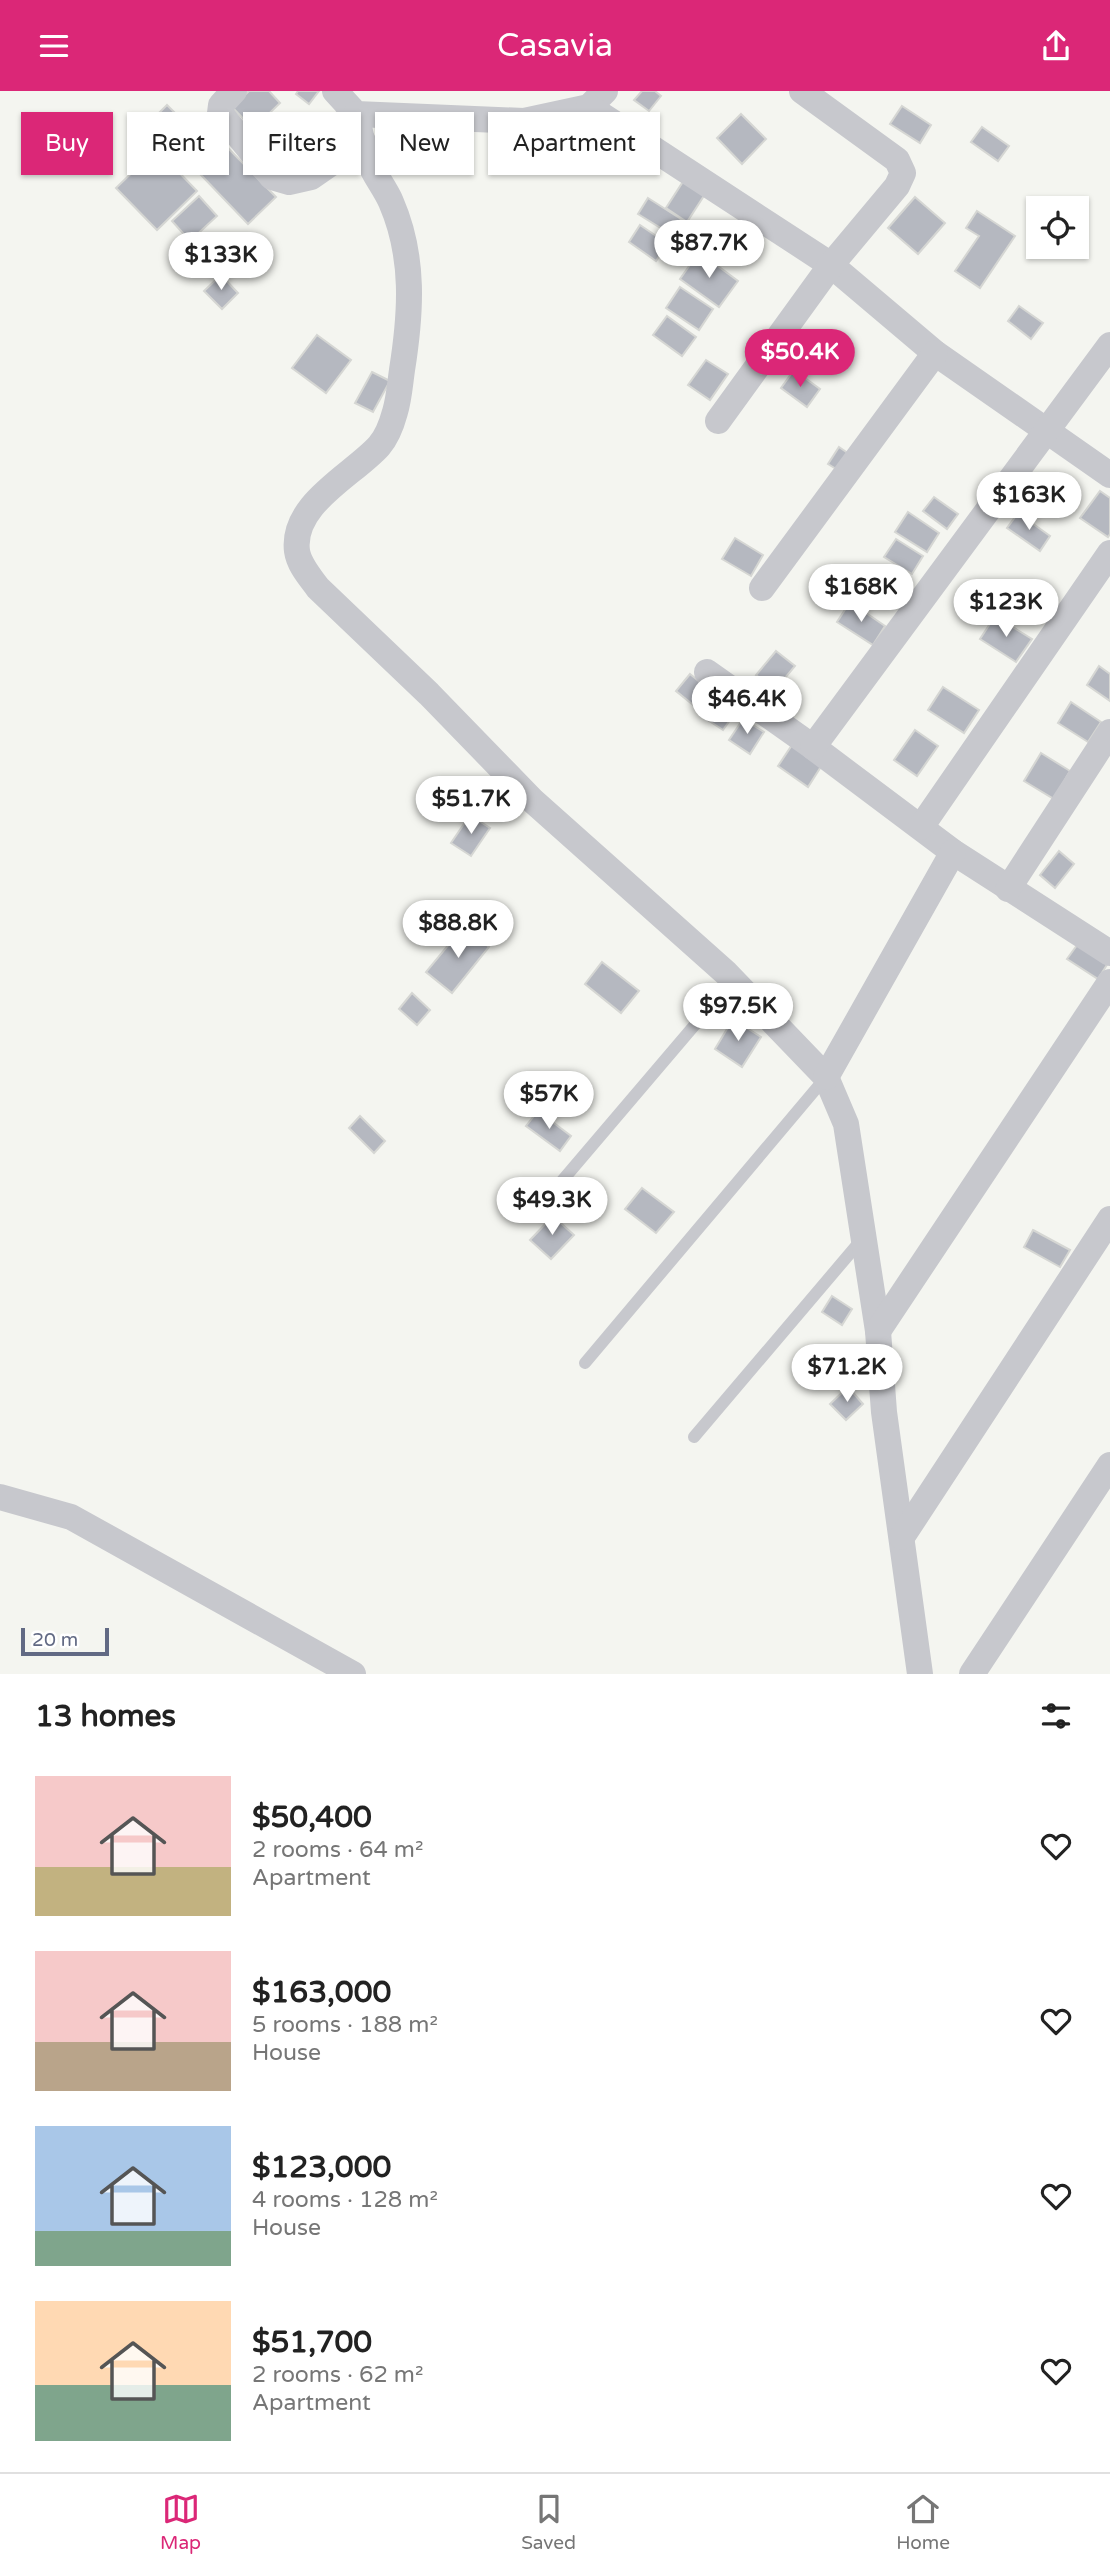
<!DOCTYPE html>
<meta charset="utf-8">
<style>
body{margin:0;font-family:"Varela Round",sans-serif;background:#f6f6f6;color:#222;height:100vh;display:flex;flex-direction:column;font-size:26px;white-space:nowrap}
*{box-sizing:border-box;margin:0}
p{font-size:23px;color:#767676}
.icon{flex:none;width:38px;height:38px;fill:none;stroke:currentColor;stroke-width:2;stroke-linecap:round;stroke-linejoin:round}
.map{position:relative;height:1583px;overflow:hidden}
.panel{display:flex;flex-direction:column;background:#fff;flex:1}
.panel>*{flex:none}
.guide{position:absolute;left:21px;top:21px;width:700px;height:63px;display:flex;gap:14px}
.controls{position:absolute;left:1026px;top:105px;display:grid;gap:14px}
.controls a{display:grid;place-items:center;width:63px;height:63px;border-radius:0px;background:#fff;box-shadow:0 2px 5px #0004;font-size:35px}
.scale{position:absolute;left:21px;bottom:18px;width:88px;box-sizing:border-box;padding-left:7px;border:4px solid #626a84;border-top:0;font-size:19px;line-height:24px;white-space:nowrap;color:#626a84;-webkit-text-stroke:5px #fff;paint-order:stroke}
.price{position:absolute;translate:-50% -60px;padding:0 16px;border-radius:24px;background:#fff;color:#222;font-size:23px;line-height:46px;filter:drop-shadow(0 2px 4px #0008)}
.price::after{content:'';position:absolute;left:50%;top:42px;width:21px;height:16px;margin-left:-10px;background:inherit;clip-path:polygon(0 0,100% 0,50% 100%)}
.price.on{background:#db2777;color:#fff}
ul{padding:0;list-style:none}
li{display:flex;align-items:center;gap:21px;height:175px;padding:0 35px}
li span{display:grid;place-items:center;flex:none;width:196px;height:140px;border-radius:0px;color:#555}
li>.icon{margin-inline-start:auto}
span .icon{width:84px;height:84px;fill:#fffc;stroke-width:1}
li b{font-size:30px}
h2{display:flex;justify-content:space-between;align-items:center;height:84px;padding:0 35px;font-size:30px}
.tag{padding:0 24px;border-radius:0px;background:#fff;box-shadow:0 2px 5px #0004;font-size:24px;line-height:63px}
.tag.on{background:#db2777;color:#fff}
header{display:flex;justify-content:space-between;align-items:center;height:91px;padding:0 35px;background:#db2777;color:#fff;font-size:32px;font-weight:600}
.dock{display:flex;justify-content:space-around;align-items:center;height:98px;border-top:2px solid #e0e0e0;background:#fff;font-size:19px;color:#767676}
.dock a{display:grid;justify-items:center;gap:4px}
.dock .on{color:#db2777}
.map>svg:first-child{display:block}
.building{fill:#b5b8c0;stroke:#d5d6d3;stroke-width:2}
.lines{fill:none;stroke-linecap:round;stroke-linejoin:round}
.service{stroke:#c7c8cd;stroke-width:12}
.minor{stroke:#c7c8cd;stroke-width:26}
</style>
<header><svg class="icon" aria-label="menu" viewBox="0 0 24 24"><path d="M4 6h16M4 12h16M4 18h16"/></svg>Casavia<svg class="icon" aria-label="share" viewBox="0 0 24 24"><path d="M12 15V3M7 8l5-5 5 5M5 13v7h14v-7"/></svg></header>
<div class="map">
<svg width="1110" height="1583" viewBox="0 0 1110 1583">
<rect width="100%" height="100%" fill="#f4f5f0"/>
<g class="building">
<polygon points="249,0 269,0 280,12 253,38 232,16"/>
<polygon points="298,0 319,0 309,13 296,3"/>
<polygon points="642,0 655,0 661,5 649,20 634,9"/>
<polygon points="167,14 186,33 170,50 150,31"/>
<polygon points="902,15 931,34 920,52 890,33"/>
<polygon points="341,17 357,34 335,55 319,39"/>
<polygon points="741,23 766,48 742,73 717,47"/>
<polygon points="982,36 1009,55 998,70 971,51"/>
<polygon points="309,40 323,55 309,69 295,54"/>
<polygon points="228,57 276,106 248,133 201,84"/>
<polygon points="145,69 157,81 168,70 197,100 157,139 116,97"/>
<polygon points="686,86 707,100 687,131 666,117"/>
<polygon points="199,105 217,125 190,150 172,130"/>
<polygon points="915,106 945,132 918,163 888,137"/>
<polygon points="648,107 681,128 672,144 638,123"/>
<polygon points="977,120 1015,145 980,197 955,180 979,145 966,137"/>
<polygon points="640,134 668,153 656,170 629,151"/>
<polygon points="699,161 738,190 719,216 680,188"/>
<polygon points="221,184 238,202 222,218 204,200"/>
<polygon points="680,196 713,218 699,239 666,217"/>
<polygon points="1019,215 1043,232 1031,248 1008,230"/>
<polygon points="667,225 696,246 682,265 653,244"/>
<polygon points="317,244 351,269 326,302 292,277"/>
<polygon points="706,269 728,283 710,309 688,294"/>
<polygon points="794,279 820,298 807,316 781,297"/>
<polygon points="372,281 390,290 373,321 355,312"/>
<polygon points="839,356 852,365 841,381 828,373"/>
<polygon points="1100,400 1110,407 1110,443 1108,446 1080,427"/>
<polygon points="934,406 958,423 947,438 923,420"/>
<polygon points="908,421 939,442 927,461 895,441"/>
<polygon points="1018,422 1050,445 1040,460 1007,437"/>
<polygon points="735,447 763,464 751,485 722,468"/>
<polygon points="896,448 923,465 912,483 884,466"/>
<polygon points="850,511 885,535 873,554 837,531"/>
<polygon points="995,525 1032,548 1016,571 980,548"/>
<polygon points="776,560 795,575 775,599 756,584"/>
<polygon points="1099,575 1110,583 1110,610 1087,594"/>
<polygon points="690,583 711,600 697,617 676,600"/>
<polygon points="943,596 979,619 964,642 928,619"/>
<polygon points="718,604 738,618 723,639 703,626"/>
<polygon points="1071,611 1101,631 1088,651 1058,632"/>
<polygon points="743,628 764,641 750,663 729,649"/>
<polygon points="915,639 938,655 917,685 894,669"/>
<polygon points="792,654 822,674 808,696 778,675"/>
<polygon points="1041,662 1070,680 1054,708 1024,690"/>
<polygon points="470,724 490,737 471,765 451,752"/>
<polygon points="1059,760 1074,773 1055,797 1040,784"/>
<polygon points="464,835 489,856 452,902 426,881"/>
<polygon points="1080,850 1110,869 1098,888 1067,868"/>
<polygon points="602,871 639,900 621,922 585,893"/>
<polygon points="412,902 430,919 417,934 399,918"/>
<polygon points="733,928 761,946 742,976 715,958"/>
<polygon points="538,1020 571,1045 560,1060 526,1035"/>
<polygon points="360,1025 385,1050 374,1062 349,1037"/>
<polygon points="642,1097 674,1121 656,1142 625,1118"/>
<polygon points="553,1125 574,1144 551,1168 530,1149"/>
<polygon points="1033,1139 1070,1159 1060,1176 1024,1156"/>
<polygon points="832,1205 852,1218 842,1234 822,1221"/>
<polygon points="848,1296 863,1313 846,1329 830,1313"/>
</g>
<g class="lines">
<g class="service">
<polyline points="550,1104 733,889"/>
<polyline points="585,1272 826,986"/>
<polyline points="694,1346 863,1147"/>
</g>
<g class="minor">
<polyline points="234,0 221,14 220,22 272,86 289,91 311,86 363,50"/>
<polyline points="335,0 356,23 524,30 589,16 605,0"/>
<polyline points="589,16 831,174 935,262 1110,384"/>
<path d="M356,23C360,38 362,55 368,69C374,84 385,97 391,111C415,166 411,222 402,279C400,293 399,308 395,321C392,332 387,346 379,355C353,384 291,413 297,460C299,474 310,486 318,497L429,603L533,710L726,882L826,986L846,1033L878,1240L884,1321L920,1583"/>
<polyline points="718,330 831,174 897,95 903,82 897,69 802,0"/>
<polyline points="762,497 935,262"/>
<polyline points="707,581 813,656 953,761 1110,862"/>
<polyline points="813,656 1110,254"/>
<polyline points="921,736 1110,462"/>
<polyline points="1008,798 1110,641"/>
<polyline points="826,986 953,761"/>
<polyline points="878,1240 1110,891"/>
<polyline points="0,1406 71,1426 353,1583"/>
<polyline points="902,1446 1110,1128"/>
<polyline points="972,1583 1110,1374"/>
</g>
</g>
</svg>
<div class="controls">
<a><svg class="icon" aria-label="locate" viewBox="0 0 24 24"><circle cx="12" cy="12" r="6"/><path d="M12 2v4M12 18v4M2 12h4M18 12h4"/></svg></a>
</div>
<div class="scale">20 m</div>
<b class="price" style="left:709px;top:189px">$87.7K</b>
<b class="price" style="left:221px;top:201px">$133K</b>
<b class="price on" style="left:800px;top:298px">$50.4K</b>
<b class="price" style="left:1029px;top:441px">$163K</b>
<b class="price" style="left:861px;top:533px">$168K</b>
<b class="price" style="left:1006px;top:548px">$123K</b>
<b class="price" style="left:747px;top:645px">$46.4K</b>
<b class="price" style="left:471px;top:745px">$51.7K</b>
<b class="price" style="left:458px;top:869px">$88.8K</b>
<b class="price" style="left:738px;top:952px">$97.5K</b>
<b class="price" style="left:549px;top:1040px">$57K</b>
<b class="price" style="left:552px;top:1146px">$49.3K</b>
<b class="price" style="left:847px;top:1313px">$71.2K</b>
<div class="guide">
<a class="tag on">Buy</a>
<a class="tag">Rent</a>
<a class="tag">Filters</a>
<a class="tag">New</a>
<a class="tag">Apartment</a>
</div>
</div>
<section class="panel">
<h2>13 homes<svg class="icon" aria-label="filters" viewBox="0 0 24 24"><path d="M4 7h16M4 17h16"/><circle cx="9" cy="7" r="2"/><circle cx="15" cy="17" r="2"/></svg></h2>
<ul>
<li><span style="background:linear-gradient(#f6c9c9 65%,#c2b280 0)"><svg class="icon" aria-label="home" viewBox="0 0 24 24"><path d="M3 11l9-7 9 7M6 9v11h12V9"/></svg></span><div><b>$50,400</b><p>2 rooms · 64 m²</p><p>Apartment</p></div><svg class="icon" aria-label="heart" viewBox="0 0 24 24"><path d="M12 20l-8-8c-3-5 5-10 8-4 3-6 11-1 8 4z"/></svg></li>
<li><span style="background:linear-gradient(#f6c9c9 65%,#b9a48a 0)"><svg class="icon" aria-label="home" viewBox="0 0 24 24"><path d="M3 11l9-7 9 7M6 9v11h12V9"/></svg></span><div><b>$163,000</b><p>5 rooms · 188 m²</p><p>House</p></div><svg class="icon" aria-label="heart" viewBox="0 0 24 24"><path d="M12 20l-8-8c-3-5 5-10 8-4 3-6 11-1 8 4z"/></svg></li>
<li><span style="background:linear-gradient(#a9c7e8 75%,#7fa58c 0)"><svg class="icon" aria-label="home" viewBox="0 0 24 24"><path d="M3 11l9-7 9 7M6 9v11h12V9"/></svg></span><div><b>$123,000</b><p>4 rooms · 128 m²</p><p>House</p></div><svg class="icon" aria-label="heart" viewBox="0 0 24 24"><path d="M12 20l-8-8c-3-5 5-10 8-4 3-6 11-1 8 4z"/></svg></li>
<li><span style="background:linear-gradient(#ffd9b3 60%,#7fa58c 0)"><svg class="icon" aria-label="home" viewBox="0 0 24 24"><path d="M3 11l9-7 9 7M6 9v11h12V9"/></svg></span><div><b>$51,700</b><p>2 rooms · 62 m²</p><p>Apartment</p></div><svg class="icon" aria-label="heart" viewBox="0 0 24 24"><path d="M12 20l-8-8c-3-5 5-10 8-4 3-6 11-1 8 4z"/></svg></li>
</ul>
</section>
<nav class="dock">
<a class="on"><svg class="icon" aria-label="map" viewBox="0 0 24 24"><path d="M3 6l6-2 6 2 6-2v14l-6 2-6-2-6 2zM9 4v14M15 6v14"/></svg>Map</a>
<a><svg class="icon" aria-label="saved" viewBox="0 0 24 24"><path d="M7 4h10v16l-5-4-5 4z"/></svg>Saved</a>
<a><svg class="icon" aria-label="home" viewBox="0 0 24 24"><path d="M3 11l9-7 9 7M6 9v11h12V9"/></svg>Home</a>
</nav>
